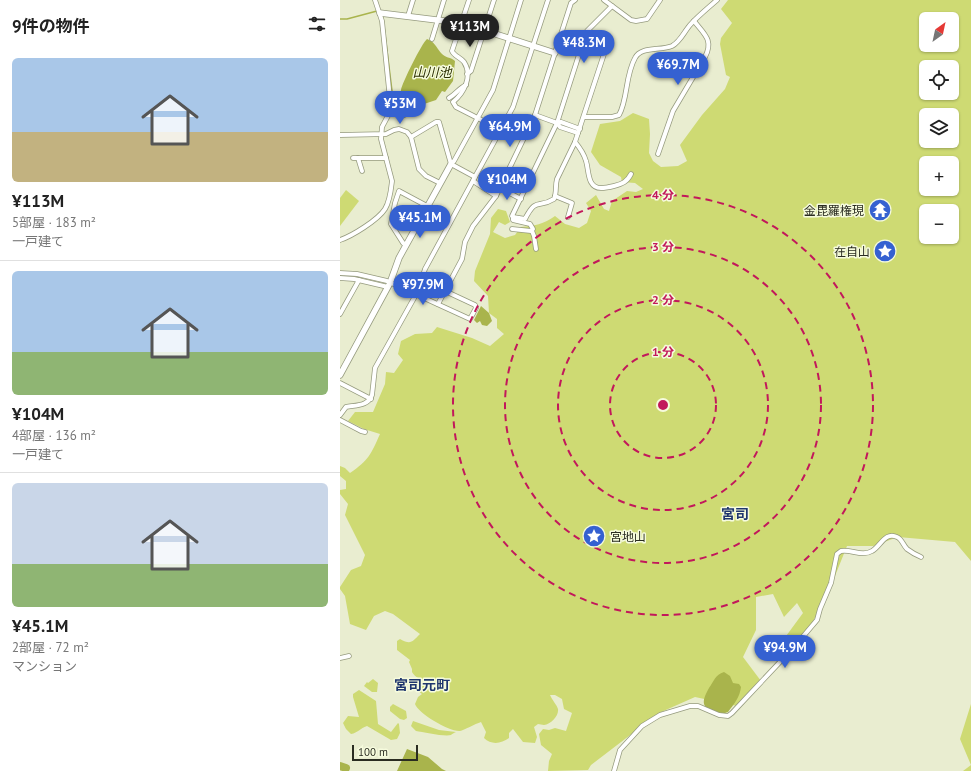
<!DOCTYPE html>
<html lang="ja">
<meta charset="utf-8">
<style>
body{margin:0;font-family:"PT Sans","Noto Sans JP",sans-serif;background:#f6f6f6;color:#222;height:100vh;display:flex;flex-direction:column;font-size:15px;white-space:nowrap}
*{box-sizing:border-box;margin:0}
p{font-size:13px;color:#767676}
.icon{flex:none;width:22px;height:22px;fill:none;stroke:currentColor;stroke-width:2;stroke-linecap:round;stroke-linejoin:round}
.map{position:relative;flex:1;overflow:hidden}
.panel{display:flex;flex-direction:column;background:#fff;width:340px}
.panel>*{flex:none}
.needle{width:26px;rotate:33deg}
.tools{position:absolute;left:579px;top:12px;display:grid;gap:8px}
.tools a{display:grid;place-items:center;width:40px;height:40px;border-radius:6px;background:#fff;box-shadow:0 1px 3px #0004;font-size:20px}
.scale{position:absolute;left:12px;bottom:10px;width:66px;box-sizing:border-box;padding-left:4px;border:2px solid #2a2c21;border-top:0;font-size:11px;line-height:14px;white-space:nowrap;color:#2a2c21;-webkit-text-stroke:3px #f6fbdd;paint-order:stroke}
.price{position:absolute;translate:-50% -34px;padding:0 9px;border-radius:14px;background:#3561d1;color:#fff;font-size:13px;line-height:26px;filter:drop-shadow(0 1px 2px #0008)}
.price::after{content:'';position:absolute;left:50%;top:24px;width:12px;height:9px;margin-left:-6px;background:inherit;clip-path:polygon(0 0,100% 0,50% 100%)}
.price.current{background:#222;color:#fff}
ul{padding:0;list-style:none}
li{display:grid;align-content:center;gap:8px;height:212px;padding:0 12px}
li+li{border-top:1px solid #e0e0e0}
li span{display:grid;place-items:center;height:124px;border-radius:6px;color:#555}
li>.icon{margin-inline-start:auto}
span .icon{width:72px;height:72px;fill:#fffc;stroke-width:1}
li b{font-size:17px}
h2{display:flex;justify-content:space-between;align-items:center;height:48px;padding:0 12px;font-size:17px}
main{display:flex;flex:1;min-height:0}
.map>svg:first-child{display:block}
.green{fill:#ceda73;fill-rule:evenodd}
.water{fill:#a9b44c}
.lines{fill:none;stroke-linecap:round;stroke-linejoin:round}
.stream{stroke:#a9b44c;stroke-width:1.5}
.river{stroke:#a9b44c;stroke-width:8}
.street-casing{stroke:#969b7f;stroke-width:5.5}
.secondary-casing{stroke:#969b7f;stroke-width:7}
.street{stroke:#fff;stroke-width:4}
.secondary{stroke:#fff;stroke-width:5.5}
.ring{fill:none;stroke:#c2185b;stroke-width:2;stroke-dasharray:7 5}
.labels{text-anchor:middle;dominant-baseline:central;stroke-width:3;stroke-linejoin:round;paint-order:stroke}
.poi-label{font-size:12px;fill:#2a2c21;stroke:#f6fbdd;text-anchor:end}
.water-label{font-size:13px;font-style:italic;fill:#2b2f02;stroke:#f6fbdd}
.quarter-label{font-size:14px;font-weight:bold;fill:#1f366e;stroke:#f6fbdd}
.centre{fill:#c2185b;stroke:#f6fbdd;stroke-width:2}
.ring-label{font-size:12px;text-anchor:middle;font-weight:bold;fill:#c2185b;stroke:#f6fbdd;stroke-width:3;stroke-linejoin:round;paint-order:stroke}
</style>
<main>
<section class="panel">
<h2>9件の物件<svg class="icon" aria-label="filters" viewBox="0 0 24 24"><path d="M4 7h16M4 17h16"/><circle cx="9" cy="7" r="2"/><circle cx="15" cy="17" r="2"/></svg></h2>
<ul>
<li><span style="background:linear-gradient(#a9c7e8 60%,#c2b280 0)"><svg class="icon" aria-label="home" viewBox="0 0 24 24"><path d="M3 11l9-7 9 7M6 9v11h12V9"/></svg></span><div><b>¥113M</b><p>5部屋 · 183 m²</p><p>一戸建て</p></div></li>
<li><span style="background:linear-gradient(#a9c7e8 65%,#8fb573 0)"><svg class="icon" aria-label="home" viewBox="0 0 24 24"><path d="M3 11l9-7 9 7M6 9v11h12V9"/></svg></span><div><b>¥104M</b><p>4部屋 · 136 m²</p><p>一戸建て</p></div></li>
<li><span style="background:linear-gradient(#c9d6e8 65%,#8fb573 0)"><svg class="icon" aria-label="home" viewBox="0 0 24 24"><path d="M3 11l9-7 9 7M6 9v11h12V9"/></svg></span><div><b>¥45.1M</b><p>2部屋 · 72 m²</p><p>マンション</p></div></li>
</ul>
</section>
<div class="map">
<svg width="631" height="771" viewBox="0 0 631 771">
<rect width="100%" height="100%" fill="#e9edd0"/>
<g class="green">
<path d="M388,0H631V561L615,542L558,537L533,546H507L495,576L468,632L439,663L438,647L463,613L457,603L444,617L433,594L416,597V630L403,657L421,681L397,706L355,697L319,713L251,765L248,770L208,771L209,761L212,754L201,745L199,734L203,729L209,730L215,728L226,731L232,713L224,709L222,699L215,695H210C212,700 217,705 218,709C219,716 211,724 204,725C202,725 200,724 198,724L194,727L197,737L195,743L183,742L173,729L169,733V738C161,744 151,745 144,738L146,732L141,722C135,724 124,730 120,731C109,732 78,713 75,704L78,697L82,694L69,684L70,682L80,683L94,691L98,690V683C89,679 78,682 72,672V669L69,662L70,660L57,650V641L60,639C71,645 72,642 80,634L53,614L45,611L34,616L26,630L10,624L5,596L0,589V587L11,570L21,566L25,555L5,515L8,504L0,494V490L6,489V481L0,476V466L5,468L10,473C29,460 31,454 40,434L24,429L8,421L15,412H33L45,384L46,372L54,373L63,360L58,354L61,341L75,334L92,333L97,327L132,338L150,346L164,334L157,328V319L149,313L148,296L134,281L135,271L150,234L151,218L158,209L166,211L170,222L165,225L159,222L153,232L165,238L175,235L181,227C194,226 204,224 215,216L225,224L239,228L247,223L251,211L246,203L256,195L264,209L269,211L272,201L287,191L296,192L303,189L295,183L282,182L281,177L260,165L251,152L260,124L280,121L293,113L309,119L310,134L309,153L313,161L321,167L338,166L347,161L340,145L362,115L385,89L390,77L386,75L380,44L381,38L392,23L381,9ZM586,19H612V45H586ZM586,67H612V93H586ZM586,115H612V141H586ZM586,163H612V189H586ZM586,211H612V237H586Z"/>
<polygon points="6,190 19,201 0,226 0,198"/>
<polygon points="33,679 38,683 37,692 32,692 24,686 27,682 28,683"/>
<path d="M19,690L36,701L38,724L51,732L58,723L59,724L60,733L57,739L51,740L27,726C20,728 18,733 11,734L6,729L3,723L8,716L19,717L13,697V694Z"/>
<polygon points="53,704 66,711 67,718 64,720 60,719 50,711 50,707"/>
<polygon points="631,704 631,771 623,771 631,765 620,739"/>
<path d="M73,721L99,730L116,732C115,732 111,735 111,735C105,737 83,732 76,731L71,726Z"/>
</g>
<g class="water">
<path d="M87,39C95,42 96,47 101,53C105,58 111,57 115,61L113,81L105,92L102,91L96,100L78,106L69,111L62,109C60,103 60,96 61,90C62,83 82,43 87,39Z"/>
<polygon points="141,306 149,313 152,321 147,326 142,325 140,321 137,323 134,320"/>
<path d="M384,672L390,676L393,683L399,684L401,687C400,697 394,704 388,712C383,714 380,713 376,712C359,708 363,699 369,688C374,681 375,675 384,672Z"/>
<polygon points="67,749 88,757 102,769 106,771 57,771"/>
</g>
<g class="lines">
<g class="stream">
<polyline points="43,18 54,107 57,113"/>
<polyline points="0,19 7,19 37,11"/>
</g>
<polyline class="river" points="0,766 6,768"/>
<g class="street-casing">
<g id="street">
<path d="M129,0L112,51C114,56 120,57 124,62C133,76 124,93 113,102L116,107L161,130"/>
<polyline points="264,0 291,20 296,21 307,19 320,0"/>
<polyline points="68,16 73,0"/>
<path d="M245,36L263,46L265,48V51L235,142L217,179C215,186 217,192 214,199C198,209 197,196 185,219L173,217L172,216L217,123L245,36L247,31L272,6"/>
<polyline points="92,39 104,0"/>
<polyline points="127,74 131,71 154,0"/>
<path d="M109,98C116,94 119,88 126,85"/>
<path d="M51,110C59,119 63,116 72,111"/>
<polyline points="195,115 217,123 221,122 240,129"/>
<path d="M244,117H272L279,115C288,99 285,76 295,58C301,46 320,51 332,46C340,42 344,32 350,25C358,16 368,8 377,0"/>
<polyline points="217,123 220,127 238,133"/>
<polyline points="0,135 46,134 54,130 59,129 67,132 71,137 79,169 86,176 100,183"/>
<polyline points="71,137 96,122 99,122 111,164 135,177"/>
<path d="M235,142C240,148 244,154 246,161C249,170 247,188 261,188C265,188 270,187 274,186C282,184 287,182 291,174"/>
<path d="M318,154L333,111L365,57C374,40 364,34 354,21"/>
<polyline points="13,158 46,158"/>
<polyline points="18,158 22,171"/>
<polyline points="111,164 114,161 153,90 181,0"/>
<polyline points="133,181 156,196"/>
<polyline points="160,188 181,199"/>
<polyline points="215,196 232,203 228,217"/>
<polyline points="172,229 191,231 193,229 190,224 173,220 173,217"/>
<polyline points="192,231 194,236 196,249"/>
<path d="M0,240C12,236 38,220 45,209C50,201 51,190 52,181L41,139L42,127L51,110L50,99L42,21L35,0"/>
<polyline points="66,245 63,243 51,224 55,203 59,191 87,206"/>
<polyline points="0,273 17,274 47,281 130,319 136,308 135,305 105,291"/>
<polyline points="0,278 14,279 48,287"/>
<polyline points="98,304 122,259 125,242 133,226 156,196 195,115 231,3 235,0"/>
<polyline points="0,314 19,280"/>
<polyline points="0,383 31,399"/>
<path d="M0,415L6,407C17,405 28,406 32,395L35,368L78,291L85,269L173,107L208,0"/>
<polyline points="0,420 21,431 25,432"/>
<polyline points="0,658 9,656"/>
<path d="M274,771L280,750L302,726L320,715L350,706H358L379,715L388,716L392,713L455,646L477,620L480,609L491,583L497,554L501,551C511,549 522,557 532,551C540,547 545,531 557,537C562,539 563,545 567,549C571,552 576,555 581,557"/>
</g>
</g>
<g class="secondary-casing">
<g id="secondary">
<polyline points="40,13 121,23 215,53"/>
<polyline points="0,375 50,283 59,258 111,164"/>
</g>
</g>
<use href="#street" class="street"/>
<use href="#secondary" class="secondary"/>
</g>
<g class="ring">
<circle cx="323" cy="405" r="53"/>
<circle cx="323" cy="405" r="105"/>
<circle cx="323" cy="405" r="158"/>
<circle cx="323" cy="405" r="210"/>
</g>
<defs>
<g id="temple-disc" transform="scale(1.15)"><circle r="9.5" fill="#3561d1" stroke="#f6fbdd"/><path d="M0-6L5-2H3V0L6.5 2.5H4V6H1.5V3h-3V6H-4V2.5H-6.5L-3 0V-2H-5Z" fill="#fff"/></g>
<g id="sight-disc" transform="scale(1.15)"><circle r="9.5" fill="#3561d1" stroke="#f6fbdd"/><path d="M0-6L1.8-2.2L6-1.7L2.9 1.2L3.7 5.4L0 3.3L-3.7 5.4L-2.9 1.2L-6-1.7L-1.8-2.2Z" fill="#fff"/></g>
</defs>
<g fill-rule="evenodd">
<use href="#temple-disc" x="540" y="210"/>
<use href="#sight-disc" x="545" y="251"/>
<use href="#sight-disc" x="254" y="536"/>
</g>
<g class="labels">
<g class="poi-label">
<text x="524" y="210">金毘羅権現</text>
<text x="530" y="251">在自山</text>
<text x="270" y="536" text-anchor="start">宮地山</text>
</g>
<g class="water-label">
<text x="92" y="72">山川池</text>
</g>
<g class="quarter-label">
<text x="395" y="514">宮司</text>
<text x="82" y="685">宮司元町</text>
</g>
</g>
<circle cx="323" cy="405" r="6" class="centre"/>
<g class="ring-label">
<text x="323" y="199">4 分</text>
<text x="323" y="251">3 分</text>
<text x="323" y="304">2 分</text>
<text x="323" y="356">1 分</text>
</g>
</svg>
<div class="tools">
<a><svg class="needle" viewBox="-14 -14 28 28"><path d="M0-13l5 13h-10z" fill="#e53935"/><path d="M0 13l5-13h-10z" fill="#767676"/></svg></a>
<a><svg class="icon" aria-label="locate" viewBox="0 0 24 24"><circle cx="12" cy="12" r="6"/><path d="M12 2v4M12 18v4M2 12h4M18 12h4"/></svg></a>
<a><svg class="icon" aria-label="layers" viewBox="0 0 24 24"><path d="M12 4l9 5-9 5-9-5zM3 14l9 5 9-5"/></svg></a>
<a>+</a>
<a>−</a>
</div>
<div class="scale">100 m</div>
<b class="price current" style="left:130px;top:48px">¥113M</b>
<b class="price" style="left:244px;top:64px">¥48.3M</b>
<b class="price" style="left:338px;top:86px">¥69.7M</b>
<b class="price" style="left:60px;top:125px">¥53M</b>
<b class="price" style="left:170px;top:148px">¥64.9M</b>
<b class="price" style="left:167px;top:201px">¥104M</b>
<b class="price" style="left:80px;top:239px">¥45.1M</b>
<b class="price" style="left:83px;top:306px">¥97.9M</b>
<b class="price" style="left:445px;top:669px">¥94.9M</b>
</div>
</main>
